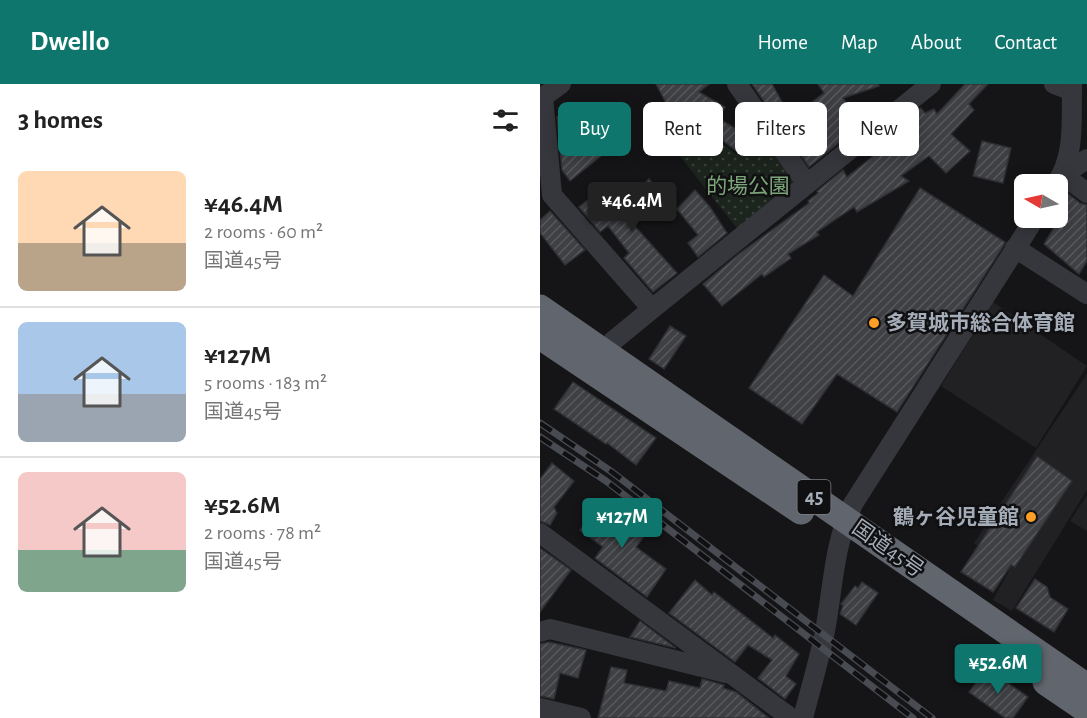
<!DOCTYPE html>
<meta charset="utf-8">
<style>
body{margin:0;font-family:"Alegreya Sans","Noto Sans JP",sans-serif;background:#f6f6f6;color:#222;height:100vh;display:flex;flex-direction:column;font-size:22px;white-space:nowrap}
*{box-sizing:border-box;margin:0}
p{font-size:20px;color:#767676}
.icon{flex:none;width:33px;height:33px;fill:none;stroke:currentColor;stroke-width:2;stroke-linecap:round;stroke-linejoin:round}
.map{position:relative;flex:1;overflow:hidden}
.sheet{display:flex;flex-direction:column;background:#fff;width:540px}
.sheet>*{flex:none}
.hud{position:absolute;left:18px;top:18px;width:438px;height:54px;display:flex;gap:12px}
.needle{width:39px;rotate:279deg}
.fabs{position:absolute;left:474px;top:90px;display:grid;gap:12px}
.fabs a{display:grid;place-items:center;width:54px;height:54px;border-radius:9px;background:#fff;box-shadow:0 3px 15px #0003;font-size:30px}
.price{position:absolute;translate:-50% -51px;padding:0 14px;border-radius:6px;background:#0f766e;color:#fff;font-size:20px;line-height:39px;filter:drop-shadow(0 2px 3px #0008)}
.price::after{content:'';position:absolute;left:50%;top:36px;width:18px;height:14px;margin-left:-9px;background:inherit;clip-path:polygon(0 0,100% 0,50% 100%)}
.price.on{background:#222;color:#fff}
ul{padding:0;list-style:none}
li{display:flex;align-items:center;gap:18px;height:150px;padding:0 18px}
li+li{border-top:2px solid #e0e0e0}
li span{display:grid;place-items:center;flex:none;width:168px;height:120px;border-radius:9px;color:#555}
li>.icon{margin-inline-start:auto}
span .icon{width:72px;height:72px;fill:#fffc;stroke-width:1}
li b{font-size:26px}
h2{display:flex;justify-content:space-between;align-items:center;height:72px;padding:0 18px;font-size:26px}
.pill{padding:0 21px;border-radius:9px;background:#fff;box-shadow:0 3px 15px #0003;font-size:21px;line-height:54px}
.pill.on{background:#0f766e;color:#fff}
header{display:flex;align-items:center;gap:36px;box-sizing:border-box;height:84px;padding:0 30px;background:#0f766e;color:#fff}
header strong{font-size:28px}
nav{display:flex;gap:33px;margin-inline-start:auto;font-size:21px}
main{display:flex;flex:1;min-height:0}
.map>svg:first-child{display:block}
.built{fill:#212124}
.park{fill:url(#park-dots)}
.building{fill:url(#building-hatch);stroke:#2e2f33;stroke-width:1.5}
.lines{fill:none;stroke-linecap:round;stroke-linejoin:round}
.minor{stroke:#35373c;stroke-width:20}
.highway{stroke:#61666e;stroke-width:27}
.rail-casing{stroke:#484b51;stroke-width:7}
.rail{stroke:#101012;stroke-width:4.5;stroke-dasharray:14;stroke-linecap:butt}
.poi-dot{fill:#ff9f25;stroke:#101012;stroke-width:2}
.labels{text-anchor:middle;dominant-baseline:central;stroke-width:5;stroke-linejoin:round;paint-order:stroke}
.shield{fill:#101012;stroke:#787e86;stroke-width:1.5}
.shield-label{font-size:20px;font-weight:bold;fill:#a5adb8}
.park-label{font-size:21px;fill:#7ca57a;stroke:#101012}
.poi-label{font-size:21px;font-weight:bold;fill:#a5adb8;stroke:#101012;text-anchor:start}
.street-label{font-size:21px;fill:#a5adb8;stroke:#101012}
</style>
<header>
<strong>Dwello</strong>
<nav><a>Home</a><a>Map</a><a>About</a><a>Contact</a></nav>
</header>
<main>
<section class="sheet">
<h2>3 homes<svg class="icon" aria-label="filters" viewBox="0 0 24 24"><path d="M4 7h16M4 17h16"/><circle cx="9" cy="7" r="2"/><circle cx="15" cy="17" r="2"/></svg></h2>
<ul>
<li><span style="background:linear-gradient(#ffd9b3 60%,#b9a48a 0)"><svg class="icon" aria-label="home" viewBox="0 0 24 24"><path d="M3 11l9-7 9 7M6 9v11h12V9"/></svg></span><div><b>¥46.4M</b><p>2 rooms · 60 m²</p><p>国道45号</p></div></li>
<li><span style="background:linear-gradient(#a9c7e8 60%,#9aa5b1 0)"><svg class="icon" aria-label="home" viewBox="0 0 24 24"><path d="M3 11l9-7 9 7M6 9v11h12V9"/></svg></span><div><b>¥127M</b><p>5 rooms · 183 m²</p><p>国道45号</p></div></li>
<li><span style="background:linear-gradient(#f6c9c9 65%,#7fa58c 0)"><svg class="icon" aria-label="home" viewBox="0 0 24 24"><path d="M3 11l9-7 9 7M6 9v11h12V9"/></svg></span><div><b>¥52.6M</b><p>2 rooms · 78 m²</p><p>国道45号</p></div></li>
</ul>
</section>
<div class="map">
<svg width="547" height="634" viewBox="0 0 547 634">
<defs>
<pattern id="park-dots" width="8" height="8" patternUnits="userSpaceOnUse" patternTransform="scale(1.5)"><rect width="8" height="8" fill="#1c251d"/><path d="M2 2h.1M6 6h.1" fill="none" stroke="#3a423c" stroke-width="1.8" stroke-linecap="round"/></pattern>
<pattern id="building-hatch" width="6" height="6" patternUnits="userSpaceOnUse" patternTransform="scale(1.5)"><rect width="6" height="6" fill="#3e4044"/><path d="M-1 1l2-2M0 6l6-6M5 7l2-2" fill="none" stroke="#57595d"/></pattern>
</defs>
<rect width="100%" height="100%" fill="#151517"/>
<g class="built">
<polygon points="453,218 547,282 496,364 401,302"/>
<polygon points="547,290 547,406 472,527 453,516 469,487 434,459"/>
<polygon points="547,411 547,447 530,437"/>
</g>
<polygon class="park" points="224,39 267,100 203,152 139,71 165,46 196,70"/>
<g class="building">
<polygon points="116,0 169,0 159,8 185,23 178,34 203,49 195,66 169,46 165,54 142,35 118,70 104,54 127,21"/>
<polygon points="212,0 232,0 251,34 284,9 278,0 338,0 339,2 303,14 321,41 269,83"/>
<polygon points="425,0 448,0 429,20 434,26 411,50 430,67 406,89 389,72 361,92 369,97 317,128 314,123 277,148 279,151 248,170 251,174 224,193 222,190 182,222 163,200 200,169 269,119 268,117 278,109 277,107 303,86 307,93 367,45 361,40 381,24 385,29 394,25 397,30"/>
<polygon points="27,32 29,46 43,36 49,46 58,35 77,59 30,97 22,86 17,33"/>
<polygon points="442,57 471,64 463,99 433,92"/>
<polygon points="109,95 121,112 92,139 137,189 113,208 84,174 89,169 68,142 60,148 39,123 61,105 76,128"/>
<polygon points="380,104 465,158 464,161 357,328 297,290 262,340 209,304 284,191 313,212"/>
<polygon points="155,106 170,123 187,149 158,173 148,159 158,151 137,125"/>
<polygon points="526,108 540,119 547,121 547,177 539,190 504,160 518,137 518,125"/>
<polygon points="10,127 45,166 25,181 0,149 0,136"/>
<polygon points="130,242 146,252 124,285 109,275"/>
<polygon points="33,298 116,354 96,381 67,359 66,360 14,325"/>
<polygon points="497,372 532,397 475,483 471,481 453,508 421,488"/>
<polygon points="12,379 34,397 14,423 17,429 10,441 0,437 0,395"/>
<polygon points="62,417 105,451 96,463 126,485 107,513 55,474 63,463 40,446"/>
<polygon points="0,464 31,486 0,528"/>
<polygon points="495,495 507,503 510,513 528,525 514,548 476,524"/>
<polygon points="155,496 172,511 174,508 233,554 235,551 259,570 246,592 256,600 245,615 218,594 232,576 208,561 195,578 129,529"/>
<polygon points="322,498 338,509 316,541 300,530 303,522 301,520 315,502 318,504"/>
<polygon points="100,537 136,564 90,553"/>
<polygon points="9,558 46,566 38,594 20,589 14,615 0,612 0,560"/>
<polygon points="71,583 87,586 84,599 126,607 129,597 160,604 162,595 184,601 183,604 196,608 229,634 58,634"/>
<polygon points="447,584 488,613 473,634 465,634 429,608"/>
</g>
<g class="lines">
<g class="minor">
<polyline points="197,0 267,100"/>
<polyline points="514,0 532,7"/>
<polyline points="0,12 3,13 21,0"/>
<polyline points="3,13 12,111 112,225"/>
<polyline points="547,75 523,91 547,109"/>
<path d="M516,100C536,71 531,34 532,0"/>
<polyline points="475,164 547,210"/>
<polyline points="57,277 73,257 112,225 391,0"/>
<polyline points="0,449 251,634"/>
<polyline points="0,548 10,545 186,589"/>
<polyline points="0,624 41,634"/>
<path d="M263,634C270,607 278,580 284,552C293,508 293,461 313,420L495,134"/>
</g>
<g class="highway">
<polyline points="0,224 547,603"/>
<polyline points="0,252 261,427"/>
<polyline points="506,598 547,626"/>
</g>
<g class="rail-casing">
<g id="rail">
<polyline points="0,339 72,388 392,634"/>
<polyline points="0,353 66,397 373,634"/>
</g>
</g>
<use href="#rail" class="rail"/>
</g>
<g class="poi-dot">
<circle cx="334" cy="239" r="6"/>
<circle cx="491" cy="433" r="6"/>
</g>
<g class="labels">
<rect class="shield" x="257.5" y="396" width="33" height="34" rx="4.5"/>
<g class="shield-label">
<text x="274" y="413">45</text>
</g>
<g class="park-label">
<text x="208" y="102">的場公園</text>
</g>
<g class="poi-label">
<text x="346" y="239">多賀城市総合体育館</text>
<text x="479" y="433" text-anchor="end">鶴ヶ谷児童館</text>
</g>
<g class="street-label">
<text transform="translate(348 465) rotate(35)">国道45号</text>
</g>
</g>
</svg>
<div class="fabs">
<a><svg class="needle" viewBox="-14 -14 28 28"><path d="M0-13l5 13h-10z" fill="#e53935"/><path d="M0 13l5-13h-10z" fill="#767676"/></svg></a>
</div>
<b class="price on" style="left:92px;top:149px">¥46.4M</b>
<b class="price" style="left:82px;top:465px">¥127M</b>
<b class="price" style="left:458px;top:611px">¥52.6M</b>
<div class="hud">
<a class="pill on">Buy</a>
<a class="pill">Rent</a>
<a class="pill">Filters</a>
<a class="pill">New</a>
</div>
</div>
</main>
